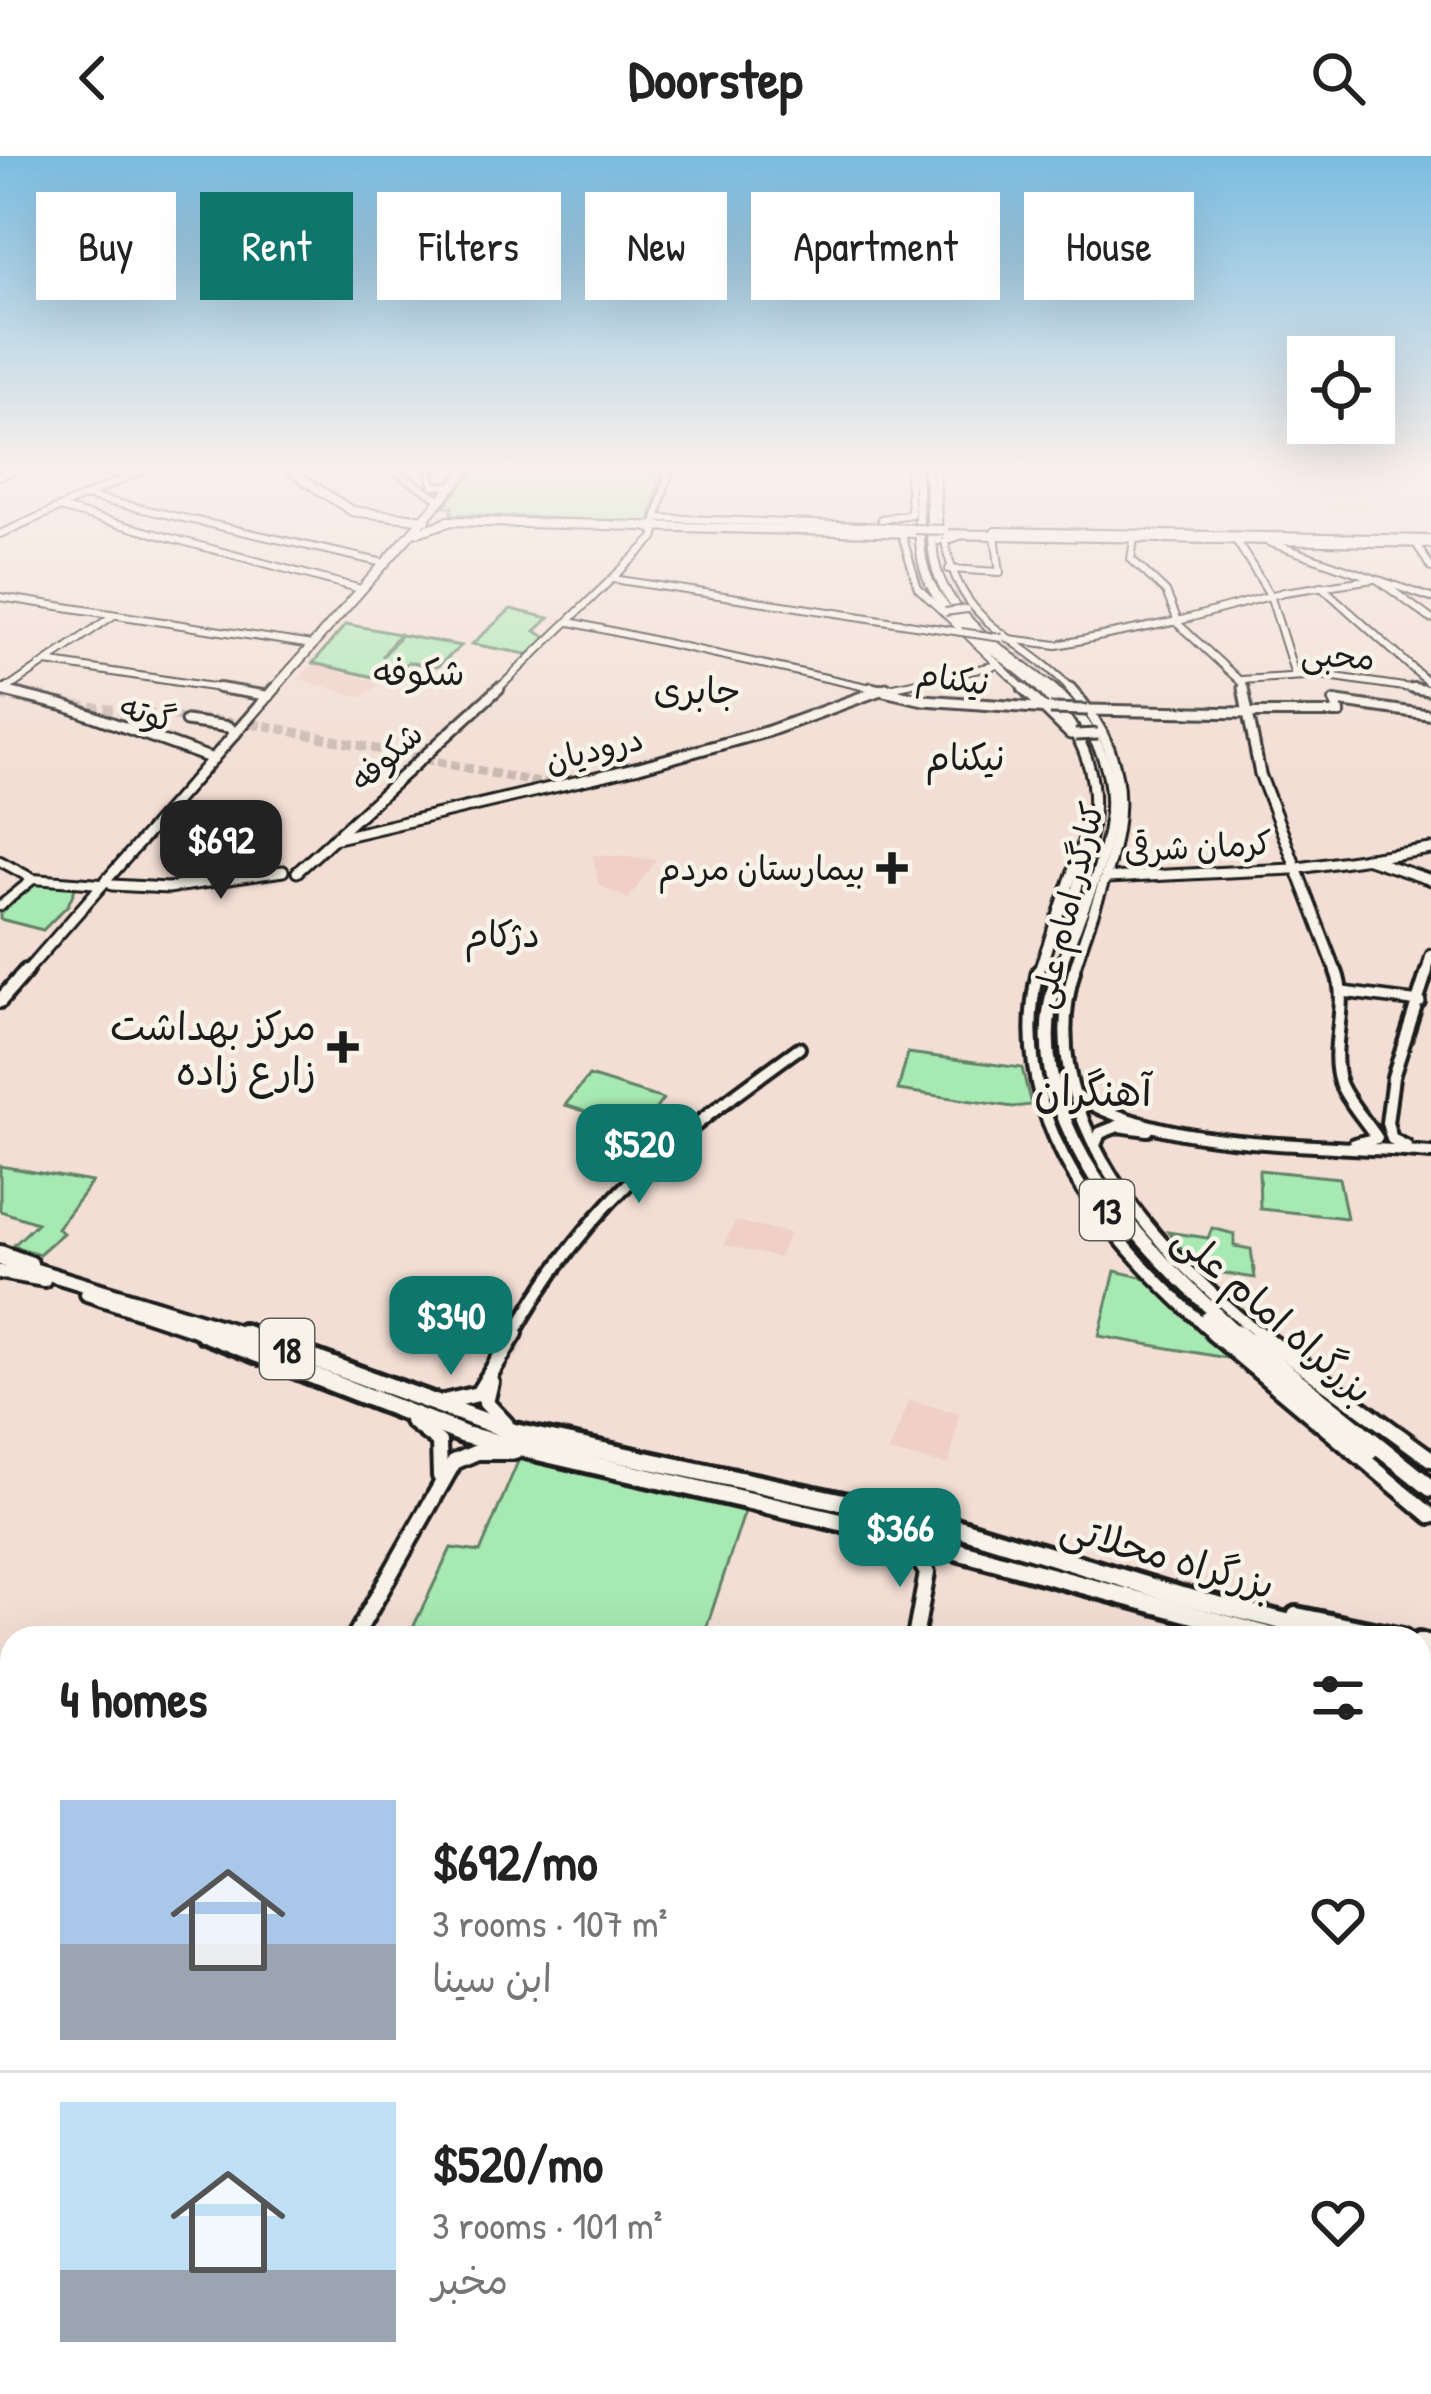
<!DOCTYPE html>
<meta charset="utf-8">
<style>
body{margin:0;font-family:"Patrick Hand","Playpen Sans Arabic",sans-serif;background:#f2f2f2;color:#222;height:100vh;display:flex;flex-direction:column;font-size:45px;white-space:nowrap}
*{box-sizing:border-box;margin:0}
p{font-size:39px;color:#767676}
.icon{flex:none;width:66px;height:66px;fill:none;stroke:currentColor;stroke-width:2;stroke-linecap:round;stroke-linejoin:round}
.map{position:relative;flex:1;overflow:hidden}
.drawer{position:absolute;left:0px;top:1470px;width:1431px;height:768px;display:flex;flex-direction:column;background:#fff;border-radius:36px 36px 0 0;box-shadow:0 12px 48px #0002}
.drawer>*{flex:none}
.guide{position:absolute;left:36px;top:36px;width:1359px;height:108px;display:flex;gap:24px}
.controls{position:absolute;left:1287px;top:180px;display:grid;gap:24px}
.controls a{display:grid;place-items:center;width:108px;height:108px;border-radius:0px;background:#fff;box-shadow:0 12px 48px #0002;font-size:60px}
.price{position:absolute;translate:-50% -102px;padding:0 27px;border-radius:24px;background:#0f766e;color:#fff;font-size:39px;line-height:78px;filter:drop-shadow(0 3px 6px #0008)}
.price::after{content:'';position:absolute;left:50%;top:72px;width:36px;height:27px;margin-left:-18px;background:inherit;clip-path:polygon(0 0,100% 0,50% 100%)}
.price.current{background:#222;color:#fff}
ul{padding:0;list-style:none}
li{display:flex;align-items:center;gap:36px;height:300px;padding:0 60px}
li+li{border-top:3px solid #e0e0e0}
li span{display:grid;place-items:center;flex:none;width:336px;height:240px;border-radius:0px;color:#555}
li>.icon{margin-inline-start:auto}
span .icon{width:144px;height:144px;fill:#fffc;stroke-width:1}
li b{font-size:51px}
h2{display:flex;justify-content:space-between;align-items:center;height:144px;padding:0 60px;font-size:51px}
.tag{padding:0 42px;border-radius:0px;background:#fff;box-shadow:0 12px 48px #0002;font-size:42px;line-height:108px}
.tag.current{background:#0f766e;color:#fff}
header{display:flex;justify-content:space-between;align-items:center;height:156px;padding:0 60px;background:#fff;font-size:54px;font-weight:700}
.map>svg:first-child{display:block}
.built{fill:#efcfc6}
.green{fill:#a7e9b2;stroke:#628267;stroke-width:3}
.lines{fill:none;stroke-linecap:round;stroke-linejoin:round}
.primary-tunnel-far1{stroke:#c7b7af;stroke-width:8;stroke-dasharray:8 4.5;stroke-linecap:butt}
.primary-tunnel{stroke:#c7b7af;stroke-width:9;stroke-dasharray:9 4.5;stroke-linecap:butt}
.trunk-tunnel{stroke:#c7b7af;stroke-width:16;stroke-dasharray:16 8;stroke-linecap:butt}
.tertiary-far2-casing{stroke:#1c1c1c;stroke-width:10}
.tertiary-far1-casing{stroke:#1c1c1c;stroke-width:14}
.tertiary-casing{stroke:#1c1c1c;stroke-width:16}
.secondary-far4-casing{stroke:#1c1c1c;stroke-width:10}
.secondary-far3-casing{stroke:#1c1c1c;stroke-width:15}
.secondary-far2-casing{stroke:#1c1c1c;stroke-width:18}
.secondary-far1-casing{stroke:#1c1c1c;stroke-width:22}
.secondary-casing{stroke:#1c1c1c;stroke-width:27}
.primary-far2-casing{stroke:#1c1c1c;stroke-width:12}
.primary-far1-casing{stroke:#1c1c1c;stroke-width:15}
.primary-casing{stroke:#1c1c1c;stroke-width:20}
.trunk-far3-casing{stroke:#1c1c1c;stroke-width:12}
.trunk-far2-casing{stroke:#1c1c1c;stroke-width:15}
.trunk-far1-casing{stroke:#1c1c1c;stroke-width:20}
.trunk-casing{stroke:#1c1c1c;stroke-width:26}
.tertiary-far2{stroke:#f7f3e8;stroke-width:6}
.tertiary-far1{stroke:#f7f3e8;stroke-width:8}
.tertiary{stroke:#f7f3e8;stroke-width:9}
.secondary-far4{stroke:#f7f3e8;stroke-width:6}
.secondary-far3{stroke:#f7f3e8;stroke-width:9}
.secondary-far2{stroke:#f7f3e8;stroke-width:10}
.secondary-far1{stroke:#f7f3e8;stroke-width:14}
.secondary{stroke:#f7f3e8;stroke-width:18}
.primary-far2{stroke:#f7f3e8;stroke-width:8}
.primary-far1{stroke:#f7f3e8;stroke-width:9}
.primary{stroke:#f7f3e8;stroke-width:12}
.trunk-far3{stroke:#f7f3e8;stroke-width:8}
.trunk-far2{stroke:#f7f3e8;stroke-width:9}
.trunk-far1{stroke:#f7f3e8;stroke-width:12}
.trunk{stroke:#f7f3e8;stroke-width:16}
.secondary-bridge-far1-casing{stroke:#1c1c1c;stroke-width:10;stroke-linecap:butt}
.secondary-bridge-casing{stroke:#1c1c1c;stroke-width:15;stroke-linecap:butt}
.primary-bridge-casing{stroke:#1c1c1c;stroke-width:12;stroke-linecap:butt}
.trunk-bridge-casing{stroke:#1c1c1c;stroke-width:15;stroke-linecap:butt}
.secondary-bridge-far1{stroke:#f7f3e8;stroke-width:6}
.secondary-bridge{stroke:#f7f3e8;stroke-width:9}
.primary-bridge{stroke:#f7f3e8;stroke-width:8}
.trunk-bridge{stroke:#f7f3e8;stroke-width:9}
.poi-dot{fill:#1c1c1c;stroke:#f7f3e8;stroke-width:4.5}
.labels{text-anchor:middle;dominant-baseline:central;stroke-width:9;stroke-linejoin:round;paint-order:stroke}
.far-street-label{font-size:33px;fill:#1c1c1c;stroke:#f7f3e8}
.far-poi-label{font-size:33px;fill:#1c1c1c;stroke:#f7f3e8;text-anchor:end}
.far-neighbourhood-label{font-size:36px;fill:#1c1c1c;stroke:#f7f3e8}
.shield{fill:#f7f3e8;stroke:#5e5c59;stroke-width:3}
.shield-label{font-size:36px;font-weight:bold;fill:#1c1c1c}
.poi-label{font-size:39px;fill:#1c1c1c;stroke:#f7f3e8;text-anchor:end}
.street-label{font-size:39px;fill:#1c1c1c;stroke:#f7f3e8}
.neighbourhood-label{font-size:42px;fill:#1c1c1c;stroke:#f7f3e8}
</style>
<header><svg class="icon" aria-label="back" viewBox="0 0 24 24"><path d="M15 5l-7 7 7 7"/></svg>Doorstep<svg class="icon" aria-label="search" viewBox="0 0 24 24"><circle cx="10" cy="10" r="6"/><path d="M15 15l6 6"/></svg></header>
<div class="map">
<svg width="1431" height="2238" viewBox="0 0 1431 2238">
<rect width="100%" height="100%" fill="#f2ded4"/>
<filter id="ink" filterUnits="userSpaceOnUse"><feTurbulence type="fractalNoise" baseFrequency=".00833" numOctaves="2"/><feDisplacementMap in="SourceGraphic" scale="24" xChannelSelector="R" yChannelSelector="G"/><feConvolveMatrix kernelMatrix="1 2 1 2 8 2 1 2 1" color-interpolation-filters="sRGB"/></filter>
<g filter="url(#ink)">
<g class="built">
<polygon points="1303,313 1343,313 1371,356 1329,355"/>
<polygon points="312,508 382,527 362,541 299,523"/>
<polygon points="593,699 627,701 656,704 628,743 599,729"/>
<polygon points="735,1065 789,1077 779,1102 724,1089"/>
<polygon points="909,1244 959,1258 949,1309 889,1296"/>
</g>
<g class="green">
<polygon points="476,313 661,315 650,366 451,358 453,351 444,350"/>
<polygon points="511,453 549,462 535,475 548,482 532,499 472,488"/>
<polygon points="346,468 399,478 382,501 401,479 461,490 437,511 408,506 387,524 313,507"/>
<polygon points="35,725 77,728 68,749 43,774 0,763 0,753"/>
<polygon points="908,897 1022,912 1031,949 1013,951 898,934"/>
<polygon points="589,920 663,943 641,973 565,949"/>
<polygon points="0,1010 92,1026 57,1072 63,1077 39,1098 13,1090 37,1067 0,1055"/>
<polygon points="1259,1014 1339,1022 1347,1062 1260,1053"/>
<polygon points="1212,1072 1234,1078 1234,1090 1251,1093 1255,1122 1198,1113 1168,1076 1208,1082"/>
<polygon points="1115,1115 1145,1122 1232,1203 1099,1180"/>
<polygon points="519,1303 746,1352 703,1482 409,1480 451,1392 480,1396"/>
</g>
<g class="lines">
<polyline class="primary-tunnel-far1" points="943,430 1063,535"/>
<g class="primary-tunnel">
<polyline points="0,540 36,547"/>
<polyline points="64,548 267,570 539,627 563,626"/>
<polyline points="1056,550 1075,546 1059,532"/>
</g>
<polyline class="trunk-tunnel" points="1370,1295 1431,1343"/>
<g class="tertiary-far2-casing">
<g id="tertiary-far2">
<polyline points="430,313 433,330 455,329"/>
<polyline points="85,340 384,407"/>
<polyline points="59,352 361,433"/>
<polyline points="1134,384 1131,403 1166,436 1178,465 1284,436 1374,423"/>
<polyline points="1237,386 1270,439 1295,519"/>
<polyline points="1417,389 1431,412"/>
<polyline points="1378,424 1431,463"/>
<polyline points="1321,430 1431,529"/>
<polyline points="0,441 312,489"/>
<polyline points="46,506 239,535"/>
<polyline points="1241,524 1321,519 1431,535"/>
<polyline points="4,535 114,459"/>
</g>
</g>
<g class="tertiary-far1-casing">
<g id="tertiary-far1">
<polyline points="219,532 269,540"/>
<polyline points="1413,532 1431,535"/>
<polyline points="4,535 8,532"/>
<polyline points="1248,557 1340,557"/>
<polyline points="1340,557 1334,545 1431,559"/>
<polyline points="0,705 33,723 101,728"/>
<polyline points="0,750 33,723"/>
</g>
</g>
<g class="tertiary-casing">
<polyline id="tertiary" points="1343,836 1420,846"/>
</g>
<g class="secondary-far4-casing">
<g id="secondary-far4">
<polyline points="392,313 441,344"/>
<polyline points="632,313 669,315 655,367"/>
<polyline points="936,317 939,385"/>
<polyline points="0,320 18,313"/>
<polyline points="660,362 914,372"/>
<polyline points="881,363 911,358 909,313"/>
<polyline points="995,375 1431,383"/>
<polyline points="0,378 146,313"/>
<polyline points="902,379 918,432 1026,535"/>
<path d="M960,380L945,385C961,474 1019,477 1073,535"/>
<polyline points="1268,386 1431,442"/>
<polyline points="949,413 1000,416 995,380"/>
<polyline points="613,423 961,476"/>
<polyline points="1175,465 1242,527 1244,535"/>
<polyline points="570,466 885,535"/>
<polyline points="1009,483 1057,489 1178,465"/>
<polyline points="0,534 6,535"/>
<polyline points="496,535 654,382 656,375 642,370"/>
<polyline points="875,535 998,509"/>
</g>
</g>
<g class="secondary-far3-casing">
<g id="secondary-far3">
<polyline points="871,532 924,544 1050,553"/>
<polyline points="1023,532 1070,578"/>
<path d="M1070,532C1160,631 1104,712 1073,818"/>
<polyline points="1243,532 1260,618 1337,818"/>
<polyline points="0,534 65,550 213,603"/>
<polyline points="1088,554 1248,557"/>
<polyline points="333,683 639,611 769,575 886,532"/>
<polyline points="1365,702 1431,724"/>
<polyline points="297,716 499,532"/>
<polyline points="1107,722 1292,713 1431,693"/>
<polyline points="112,729 168,732 283,715"/>
<polyline points="1038,818 1088,671"/>
<polyline points="1426,818 1431,799"/>
</g>
</g>
<g class="secondary-far2-casing">
<g id="secondary-far2">
<path d="M1038,815C1003,969 1110,1085 1216,1180"/>
<path d="M1074,815C1031,963 1157,1096 1262,1180"/>
<path d="M1336,815C1350,849 1328,890 1340,927C1347,945 1366,965 1377,982L1354,988"/>
<path d="M1077,940C1169,997 1324,986 1431,997"/>
<polyline points="1095,989 1100,977 1118,970 1148,974"/>
<polyline points="1406,990 1392,983 1387,967 1393,921 1427,815"/>
<path d="M513,1180C589,1043 675,982 799,892"/>
</g>
</g>
<g class="secondary-far1-casing">
<g id="secondary-far1">
<polyline points="1213,1177 1431,1360"/>
<polyline points="1258,1177 1431,1303"/>
<polyline points="491,1226 486,1247 506,1268"/>
<polyline points="444,1246 478,1238 515,1177"/>
<polyline points="412,1265 439,1286 440,1320"/>
<polyline points="907,1384 927,1417 915,1482"/>
<polyline points="354,1482 454,1306 477,1296 514,1296"/>
<polyline points="1419,1537 1431,1543"/>
</g>
</g>
<g class="secondary-casing">
<g id="secondary">
<polyline points="0,1794 12,1797"/>
<polyline points="1419,1951 1431,1922"/>
<polyline points="1419,2083 1431,2090"/>
<polyline points="0,2107 12,2088"/>
</g>
</g>
<g class="primary-far2-casing">
<g id="primary-far2">
<polyline points="287,313 352,355 426,364"/>
<polyline points="448,365 916,377"/>
<polyline points="418,376 452,365"/>
<polyline points="941,378 1431,387"/>
<polyline points="272,535 468,313"/>
</g>
</g>
<g class="primary-far1-casing">
<g id="primary-far1">
<polyline points="186,565 229,571 235,578"/>
<polyline points="24,818 275,532"/>
</g>
</g>
<g class="primary-casing">
<g id="primary">
<polyline points="0,845 26,815"/>
<polyline points="0,1096 31,1107"/>
<polyline points="0,1116 44,1124"/>
</g>
</g>
<g class="trunk-far3-casing">
<g id="trunk-far3">
<path d="M916,313C921,344 916,376 923,407C936,467 1004,495 1043,535"/>
<path d="M927,313C934,344 928,376 935,407C946,464 1014,501 1055,535"/>
</g>
</g>
<g class="trunk-far2-casing">
<g id="trunk-far2">
<path d="M1041,532C1112,608 1100,662 1070,754"/>
<path d="M1051,532C1158,624 1096,712 1058,818"/>
</g>
</g>
<g class="trunk-far1-casing">
<g id="trunk-far1">
<path d="M1059,815C1007,962 1143,1091 1240,1180"/>
<polyline points="0,1103 251,1180"/>
<polyline points="87,1138 213,1180"/>
<polyline points="1207,1161 1230,1180"/>
</g>
</g>
<g class="trunk-casing">
<g id="trunk">
<polyline points="204,1177 465,1279 901,1380 1279,1482"/>
<polyline points="243,1177 514,1276 942,1367 1178,1439 1351,1482"/>
<polyline points="1227,1177 1370,1295"/>
<polyline points="1237,1177 1431,1332"/>
<polyline points="1296,1460 1402,1482"/>
<polyline points="1419,1486 1431,1489"/>
<polyline points="1419,1499 1431,1503"/>
<polyline points="1419,1517 1431,1520"/>
<polyline points="1419,1530 1431,1534"/>
</g>
</g>
<use href="#tertiary-far2" class="tertiary-far2"/>
<use href="#tertiary-far1" class="tertiary-far1"/>
<use href="#tertiary" class="tertiary"/>
<use href="#secondary-far4" class="secondary-far4"/>
<use href="#secondary-far3" class="secondary-far3"/>
<use href="#secondary-far2" class="secondary-far2"/>
<use href="#secondary-far1" class="secondary-far1"/>
<use href="#secondary" class="secondary"/>
<use href="#primary-far2" class="primary-far2"/>
<use href="#primary-far1" class="primary-far1"/>
<use href="#primary" class="primary"/>
<use href="#trunk-far3" class="trunk-far3"/>
<use href="#trunk-far2" class="trunk-far2"/>
<use href="#trunk-far1" class="trunk-far1"/>
<use href="#trunk" class="trunk"/>
<g class="secondary-bridge-far1-casing">
<g id="secondary-bridge-far1">
<polyline points="945,456 967,453"/>
<polyline points="961,476 1002,482"/>
</g>
</g>
<g class="secondary-bridge-casing">
<polyline id="secondary-bridge" points="1050,553 1088,554"/>
</g>
<g class="primary-bridge-casing">
<polyline id="primary-bridge" points="914,373 944,374"/>
</g>
<g class="trunk-bridge-casing">
<polyline id="trunk-bridge" points="1075,579 1098,578"/>
</g>
<use href="#secondary-bridge-far1" class="secondary-bridge-far1"/>
<use href="#secondary-bridge" class="secondary-bridge"/>
<use href="#primary-bridge" class="primary-bridge"/>
<use href="#trunk-bridge" class="trunk-bridge"/>
</g>
</g>
<linearGradient id="sky" x2="0" y2="1"><stop stop-color="#7bbce0"/><stop offset="0.5" stop-color="#f9f0ec"/><stop offset="1" stop-color="#f9f0ec" stop-opacity="0"/></linearGradient>
<rect width="1431" height="627" fill="url(#sky)"/>
<g class="poi-dot">
<path d="M886 694h12v12h12v12h-12v12h-12v-12h-12v-12h12z"/>
<path d="M337 873h12v12h12v12h-12v12h-12v-12h-12v-12h12z"/>
</g>
<g class="labels">
<g class="far-street-label">
<text transform="translate(1338 499) rotate(4)">محبی</text>
<text transform="translate(953 522) rotate(8)">نیکنام</text>
<text transform="translate(148 557) rotate(18)">گوته</text>
<text transform="translate(594 593) rotate(-14)">درودیان</text>
<text transform="translate(386 600) rotate(-42)">شکوفه</text>
<text transform="translate(1198 690) rotate(-3)">کرمان شرقی</text>
<text transform="translate(1067 749) rotate(-76)">کنارگذر امام علی</text>
</g>
<g class="far-poi-label">
<text x="865" y="712">بیمارستان مردم</text>
</g>
<g class="far-neighbourhood-label">
<text x="419" y="515">شکوفه</text>
<text x="697" y="533">جابری</text>
<text x="965" y="600">نیکنام</text>
<text x="502" y="777">دژکام</text>
</g>
<g class="shield">
<rect x="1080" y="1024" width="54" height="60" rx="9"/>
<rect x="260" y="1163" width="54" height="60" rx="9"/>
</g>
<g class="shield-label">
<text x="1107" y="1054">13</text>
<text x="287" y="1193">18</text>
</g>
<g class="poi-label">
<text x="316" y="869">مرکز بهداشت<tspan x="316" dy="45">زارع زاده</tspan></text>
</g>
<g class="street-label">
<text transform="translate(1274 1157) rotate(41)">بزرگراه امام علی</text>
<text transform="translate(1168 1399) rotate(16)">بزرگراه محلاتی</text>
</g>
<g class="neighbourhood-label">
<text x="1093" y="934">آهنگران</text>
</g>
</g>
</svg>
<div class="controls">
<a><svg class="icon" aria-label="locate" viewBox="0 0 24 24"><circle cx="12" cy="12" r="6"/><path d="M12 2v4M12 18v4M2 12h4M18 12h4"/></svg></a>
</div>
<b class="price current" style="left:221px;top:746px">$692</b>
<b class="price" style="left:639px;top:1050px">$520</b>
<b class="price" style="left:451px;top:1222px">$340</b>
<b class="price" style="left:900px;top:1434px">$366</b>
<div class="guide">
<a class="tag">Buy</a>
<a class="tag current">Rent</a>
<a class="tag">Filters</a>
<a class="tag">New</a>
<a class="tag">Apartment</a>
<a class="tag">House</a>
</div>
<section class="drawer">
<h2>4 homes<svg class="icon" aria-label="filters" viewBox="0 0 24 24"><path d="M4 7h16M4 17h16"/><circle cx="9" cy="7" r="2"/><circle cx="15" cy="17" r="2"/></svg></h2>
<ul>
<li><span style="background:linear-gradient(#a9c7e8 60%,#9aa5b1 0)"><svg class="icon" aria-label="home" viewBox="0 0 24 24"><path d="M3 11l9-7 9 7M6 9v11h12V9"/></svg></span><div><b>$692/mo</b><p>3 rooms · 107 m²</p><p>ابن سینا</p></div><svg class="icon" aria-label="heart" viewBox="0 0 24 24"><path d="M12 20l-8-8c-3-5 5-10 8-4 3-6 11-1 8 4z"/></svg></li>
<li><span style="background:linear-gradient(#bfe0f5 70%,#9aa5b1 0)"><svg class="icon" aria-label="home" viewBox="0 0 24 24"><path d="M3 11l9-7 9 7M6 9v11h12V9"/></svg></span><div><b>$520/mo</b><p>3 rooms · 101 m²</p><p>مخبر</p></div><svg class="icon" aria-label="heart" viewBox="0 0 24 24"><path d="M12 20l-8-8c-3-5 5-10 8-4 3-6 11-1 8 4z"/></svg></li>
</ul>
</section>
</div>
